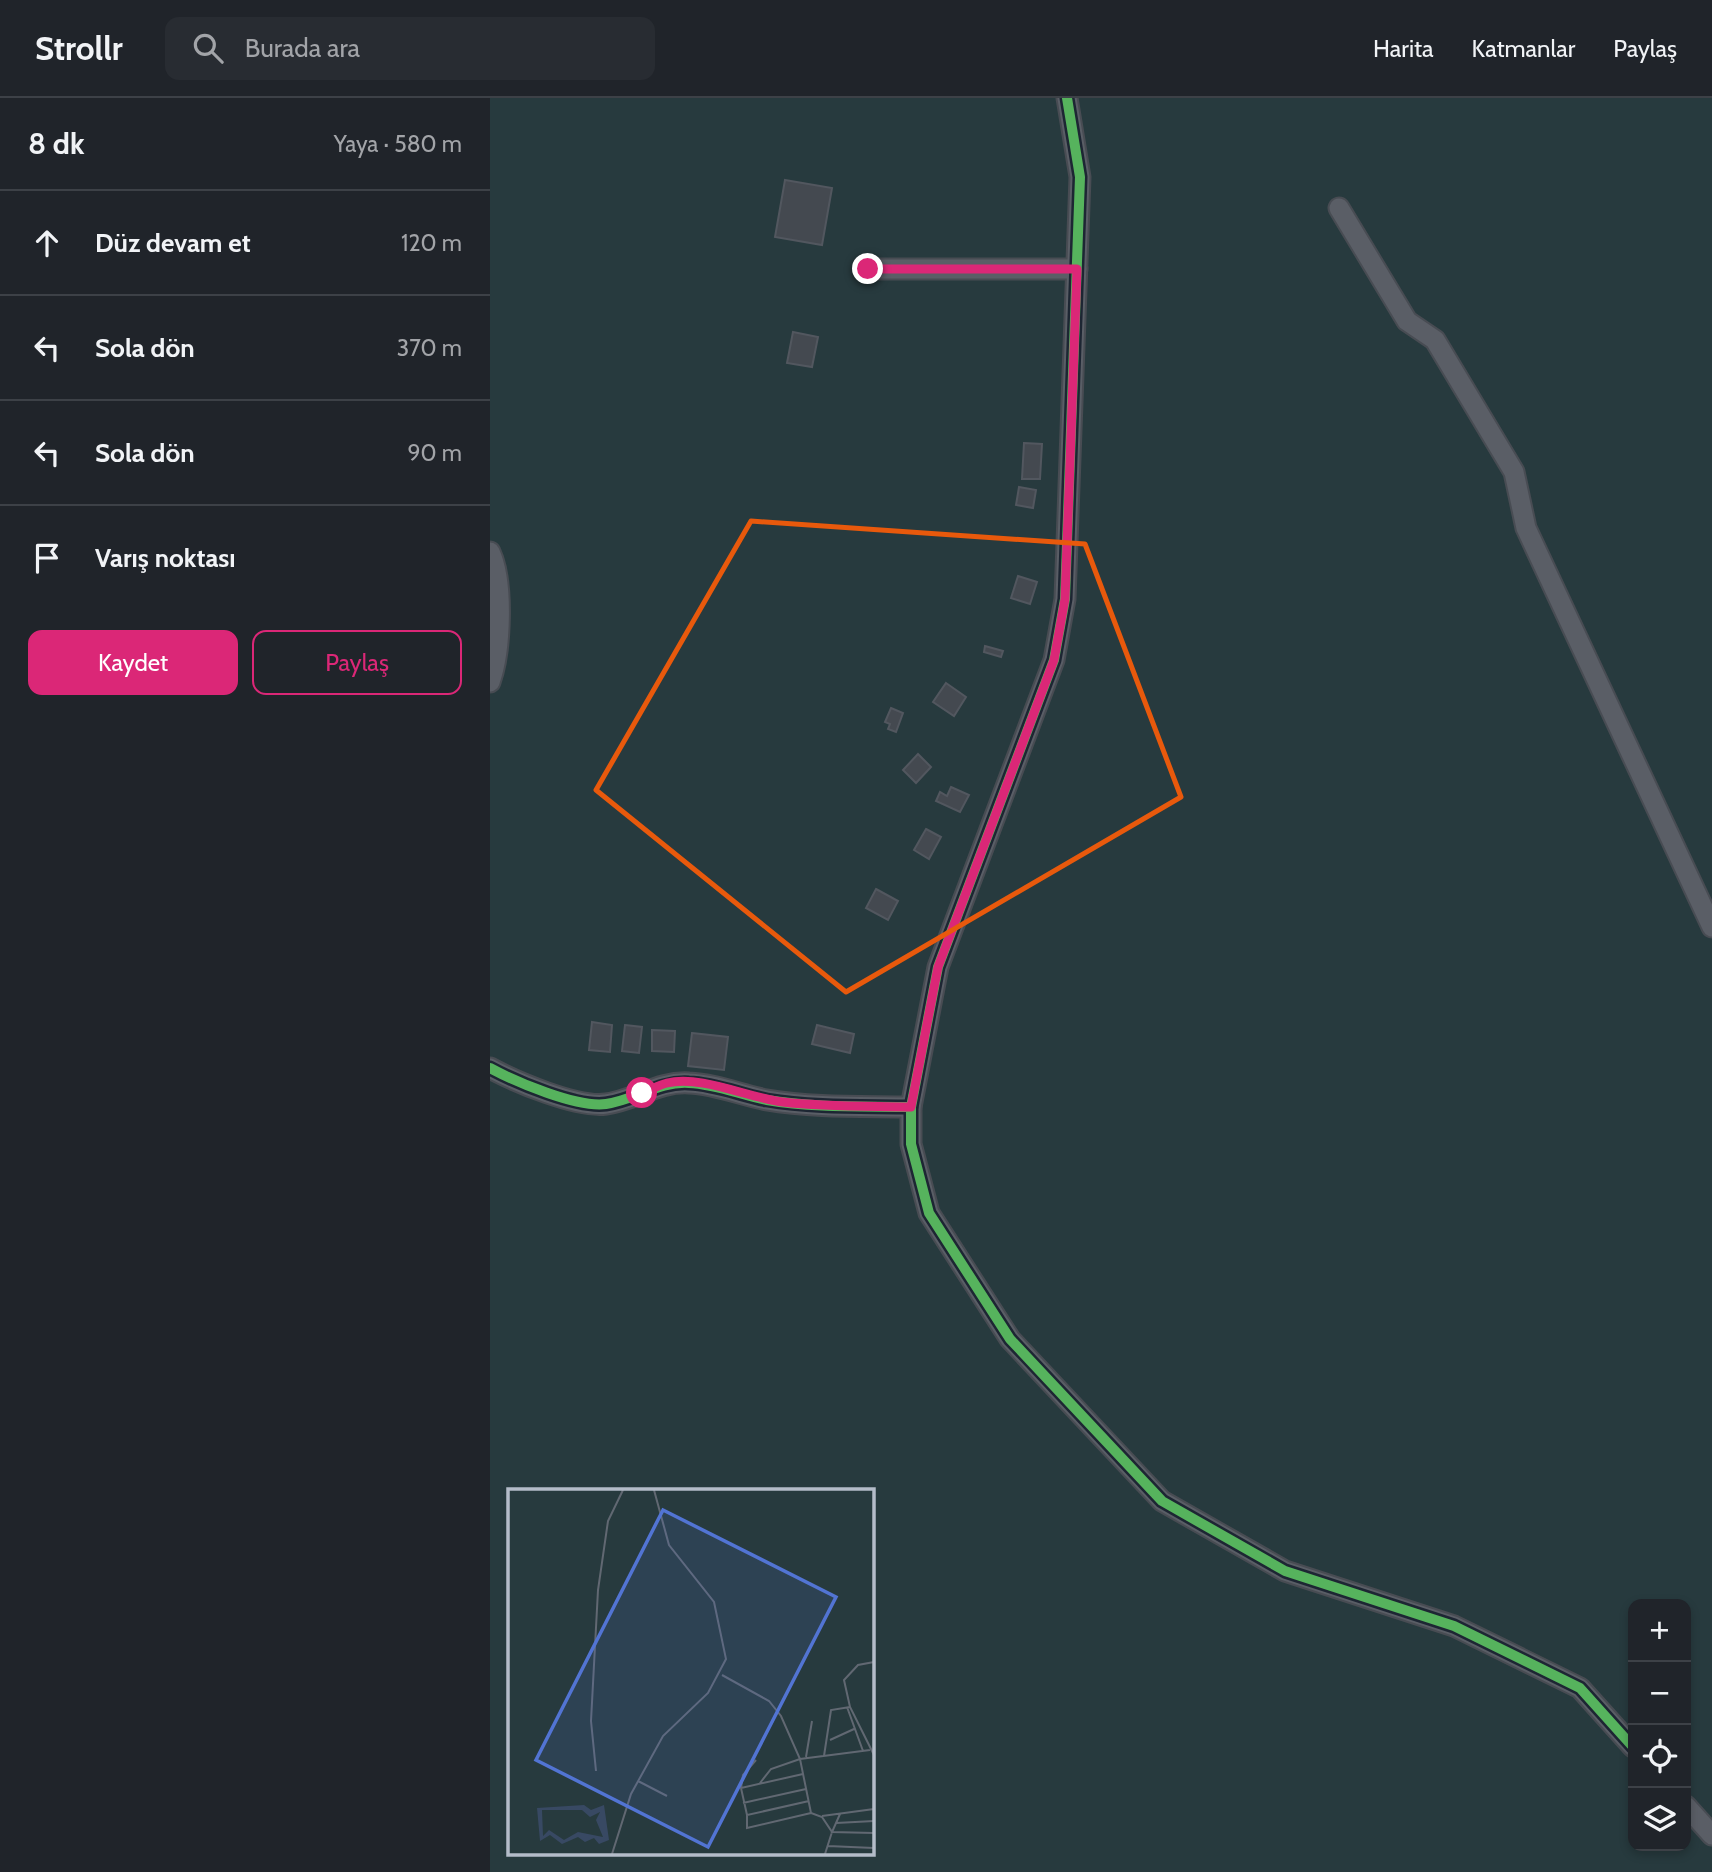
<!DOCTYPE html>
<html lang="tr">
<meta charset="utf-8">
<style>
:root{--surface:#20242a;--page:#282c32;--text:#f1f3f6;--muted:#a2a4a8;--line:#3d4147;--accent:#db2777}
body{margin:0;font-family:Cabin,sans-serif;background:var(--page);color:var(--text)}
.controls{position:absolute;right:21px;bottom:21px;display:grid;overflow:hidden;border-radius:14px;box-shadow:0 4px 10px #0003}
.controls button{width:63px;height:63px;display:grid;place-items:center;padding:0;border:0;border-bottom:2px solid var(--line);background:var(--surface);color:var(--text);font:35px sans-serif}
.stop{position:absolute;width:21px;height:21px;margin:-16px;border:5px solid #db2777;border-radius:50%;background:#fff}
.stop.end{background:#db2777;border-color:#fff;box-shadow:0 2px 7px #0008}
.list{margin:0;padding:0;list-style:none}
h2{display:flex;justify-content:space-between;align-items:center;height:91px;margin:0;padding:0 28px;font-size:30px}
h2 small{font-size:23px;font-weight:400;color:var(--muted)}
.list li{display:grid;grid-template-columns:46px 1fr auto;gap:21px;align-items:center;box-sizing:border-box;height:105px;padding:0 28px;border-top:2px solid var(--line)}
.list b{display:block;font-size:26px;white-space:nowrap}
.list em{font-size:23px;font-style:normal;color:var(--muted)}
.actions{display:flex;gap:14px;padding:21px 28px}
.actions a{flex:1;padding:16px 0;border:2px solid var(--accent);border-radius:14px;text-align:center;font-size:24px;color:var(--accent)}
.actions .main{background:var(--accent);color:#fff}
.icon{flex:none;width:38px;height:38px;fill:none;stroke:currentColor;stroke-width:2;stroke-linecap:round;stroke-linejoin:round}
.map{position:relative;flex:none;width:1222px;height:1774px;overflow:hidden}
header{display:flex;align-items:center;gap:42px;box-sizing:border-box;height:98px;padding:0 35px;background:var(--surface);border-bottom:2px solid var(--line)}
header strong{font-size:33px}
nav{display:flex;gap:38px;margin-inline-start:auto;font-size:24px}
.search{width:490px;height:63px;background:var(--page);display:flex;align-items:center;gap:18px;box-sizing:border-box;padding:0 24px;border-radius:14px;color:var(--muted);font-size:26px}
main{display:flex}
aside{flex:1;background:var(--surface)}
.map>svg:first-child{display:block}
</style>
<header>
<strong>Strollr</strong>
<div class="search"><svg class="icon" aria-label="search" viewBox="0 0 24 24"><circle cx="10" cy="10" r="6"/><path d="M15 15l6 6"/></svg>Burada ara</div>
<nav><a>Harita</a><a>Katmanlar</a><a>Paylaş</a></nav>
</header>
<main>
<aside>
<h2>8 dk<small>Yaya · 580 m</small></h2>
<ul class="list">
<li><svg class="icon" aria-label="ahead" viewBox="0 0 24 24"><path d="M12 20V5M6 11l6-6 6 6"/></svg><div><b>Düz devam et</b></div><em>120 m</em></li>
<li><svg class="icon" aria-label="left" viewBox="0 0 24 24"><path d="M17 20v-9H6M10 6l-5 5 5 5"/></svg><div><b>Sola dön</b></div><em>370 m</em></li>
<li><svg class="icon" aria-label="left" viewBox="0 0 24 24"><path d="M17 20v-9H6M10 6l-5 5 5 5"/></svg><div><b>Sola dön</b></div><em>90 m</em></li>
<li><svg class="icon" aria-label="arrive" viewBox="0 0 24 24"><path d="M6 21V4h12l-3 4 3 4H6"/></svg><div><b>Varış noktası</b></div></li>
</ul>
<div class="actions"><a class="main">Kaydet</a><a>Paylaş</a></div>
</aside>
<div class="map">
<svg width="1222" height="1774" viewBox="0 0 1222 1774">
<rect width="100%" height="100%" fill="#2a3038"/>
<path fill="#273a3e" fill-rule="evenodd" d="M 0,0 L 1222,0 L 1222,1774 L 0,1774 ZM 19,1392 L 382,1392 L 382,1755 L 19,1755 ZM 1143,1506 L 1196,1506 L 1196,1748 L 1143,1748 Z"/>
<g fill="#444950" stroke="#52575f" stroke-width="2">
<path d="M 295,82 L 342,90 L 332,147 L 285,139 Z"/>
<path d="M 303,234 L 328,239 L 322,269 L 297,265 Z"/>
<path d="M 534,345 L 552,346 L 550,381 L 532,381 Z"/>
<path d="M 529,389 L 546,392 L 543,410 L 526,407 Z"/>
<path d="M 528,478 L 547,484 L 540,506 L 521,500 Z"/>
<path d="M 495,548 L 513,553 L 511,559 L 494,554 Z"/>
<path d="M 456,585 L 476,599 L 464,618 L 443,604 Z"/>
<path d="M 401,610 L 413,615 L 406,634 L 398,631 L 400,626 L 395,624 Z"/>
<path d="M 428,656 L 441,669 L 426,685 L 413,672 Z"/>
<path d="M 461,689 L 479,697 L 470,714 L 446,703 L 450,694 L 457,698 Z"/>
<path d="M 436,731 L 451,739 L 439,761 L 424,752 Z"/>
<path d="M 386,791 L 408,803 L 398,822 L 376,810 Z"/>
<path d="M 102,924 L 122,927 L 120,954 L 99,952 Z"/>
<path d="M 135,927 L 152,929 L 149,955 L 132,953 Z"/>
<path d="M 327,927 L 364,936 L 360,955 L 322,946 Z"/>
<path d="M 162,932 L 185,933 L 184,954 L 162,953 Z"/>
<path d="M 202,935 L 238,939 L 234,972 L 198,968 Z"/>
</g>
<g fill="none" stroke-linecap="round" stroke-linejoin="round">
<defs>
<g id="minor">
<path d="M 577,0 L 590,79 L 575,501 L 564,562 L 448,869 L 421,1009 L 421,1046 L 439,1115 L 520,1241 L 672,1403 L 795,1473 L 964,1528 L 1090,1590 L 1143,1649"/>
<path d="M 849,110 L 917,223 L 945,242 L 1024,374 L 1036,430 L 1222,829"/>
<path d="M 378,171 L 587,171"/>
<path d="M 0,454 C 14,484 11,553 0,584"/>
<path d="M 0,970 C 26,984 87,1010 116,1006 C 145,1002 169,983 199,985 C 226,986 251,997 277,1002 C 324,1010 374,1008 421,1009"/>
<path d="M 1196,1708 L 1222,1737"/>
</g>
</defs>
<use href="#minor" stroke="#484c53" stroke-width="23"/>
<use href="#minor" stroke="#5a5e66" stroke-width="19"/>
<defs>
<g id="cycleway">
<path d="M 577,0 L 590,79 L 575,501 L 564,562 L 448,869 L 421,1009 L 421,1046 L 439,1115 L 520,1241 L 672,1403 L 795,1473 L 964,1528 L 1090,1590 L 1143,1649"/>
<path d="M 0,970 C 26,984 87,1010 116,1006 C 145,1002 169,983 199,985 C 226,986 251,997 277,1002 C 324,1010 374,1008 421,1009"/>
</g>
</defs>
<use href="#cycleway" stroke="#1d2633" stroke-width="15"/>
<use href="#cycleway" stroke="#56b35d" stroke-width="10"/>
</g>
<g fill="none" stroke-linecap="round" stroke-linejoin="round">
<path stroke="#db2777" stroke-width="9" d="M 152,995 C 160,992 169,987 177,985 C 212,977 258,1000 293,1004 C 335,1009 379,1008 421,1009 L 448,869 L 564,562 L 575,501 L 587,171 L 378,171"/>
</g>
<path fill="none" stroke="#e8590c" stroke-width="5" stroke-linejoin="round" d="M 261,423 L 595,446 L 691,699 L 356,894 L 106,692 Z"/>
<g transform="translate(18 1391)">
<rect width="366" height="366" fill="#2a3038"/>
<path d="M 0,1 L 366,1 L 366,365 L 0,365 Z" fill="#273a3e"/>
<path d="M 76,316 L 83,321 L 96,316 L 101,351 L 91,355 L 86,349 L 77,353 L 70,348 L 54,355 L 42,346 L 32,352 L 29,319 ZM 34,321 L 74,321 L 82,328 L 92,323 L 88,331 L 95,348 L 70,343 L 56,351 L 41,341 L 35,347 Z" fill="#384963" fill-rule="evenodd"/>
<path fill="none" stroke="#616872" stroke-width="2" d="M 366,173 L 350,176 L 336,191 L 342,218 L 366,266M 214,186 L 261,212 L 273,227 L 292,270 L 303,324 L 314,328 L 324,343 L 317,365M 339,218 L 355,262M 322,251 L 346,240M 316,267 L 323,221 L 342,218M 298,268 L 304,232M 88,282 L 83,232 L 90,101 L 100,32 L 115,1M 130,292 L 159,307M 252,294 L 263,280 L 292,270 L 362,261M 233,299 L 235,286 L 248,271M 301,312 L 239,326 L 239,339 L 303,324M 235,314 L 298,300M 332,325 L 324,343 L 366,344M 239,326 L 233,299 L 295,285M 314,327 L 366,320M 328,334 L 366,332M 320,357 L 366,359M 104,365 L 123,305 L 155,247 L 200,204 L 218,170 L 206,113 L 161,56 L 146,1"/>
<path fill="#5274d3" fill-opacity="0.15" stroke="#5274d3" stroke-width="3.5" d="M 155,21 L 328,108 L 200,358 L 28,271 Z"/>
<rect width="366" height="366" fill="none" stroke="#b4bcc9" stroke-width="3.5"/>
</g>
</svg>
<div class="controls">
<button>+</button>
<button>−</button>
<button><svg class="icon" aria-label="locate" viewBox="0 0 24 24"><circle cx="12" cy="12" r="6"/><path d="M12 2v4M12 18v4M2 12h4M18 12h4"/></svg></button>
<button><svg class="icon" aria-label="layers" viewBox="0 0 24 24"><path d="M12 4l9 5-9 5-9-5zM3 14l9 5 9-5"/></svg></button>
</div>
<div class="stop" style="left:152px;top:995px"></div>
<div class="stop end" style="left:378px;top:171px"></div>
</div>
</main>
